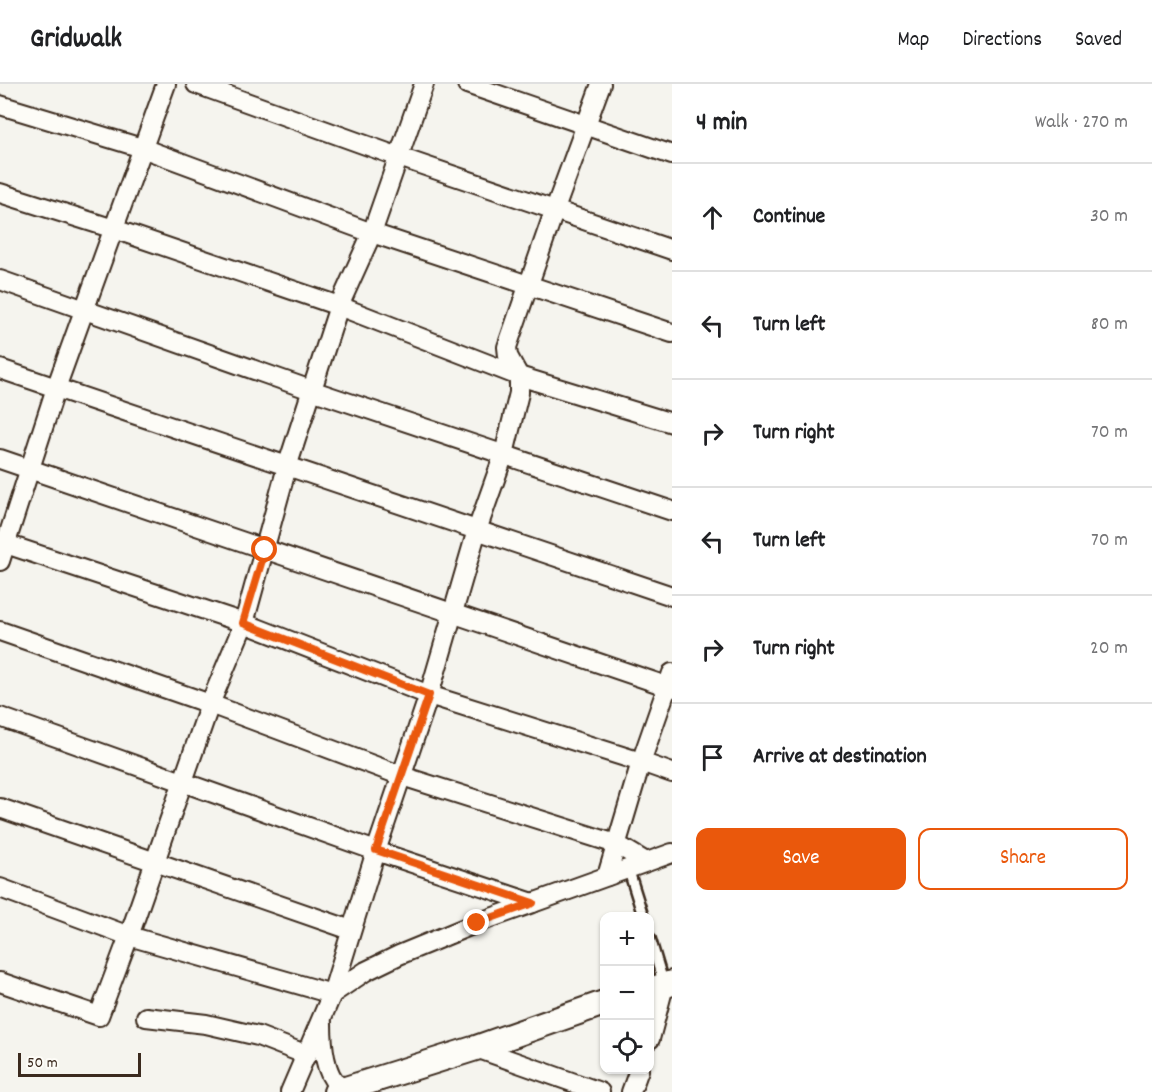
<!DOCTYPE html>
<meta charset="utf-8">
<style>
:root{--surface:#fff;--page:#f2f2f2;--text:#202124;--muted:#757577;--line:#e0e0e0;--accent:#ea580c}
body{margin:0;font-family:Dekko,sans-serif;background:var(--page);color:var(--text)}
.controls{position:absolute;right:18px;bottom:18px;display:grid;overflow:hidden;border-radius:12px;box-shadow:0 2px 4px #0004}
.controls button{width:54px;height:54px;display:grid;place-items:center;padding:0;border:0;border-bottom:2px solid var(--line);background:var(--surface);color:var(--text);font:30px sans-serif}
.scale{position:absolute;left:18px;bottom:15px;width:123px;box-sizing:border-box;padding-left:6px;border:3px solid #3b2a1e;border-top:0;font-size:16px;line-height:21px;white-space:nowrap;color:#3b2a1e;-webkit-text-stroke:4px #fdfcf7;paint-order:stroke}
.stop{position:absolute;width:18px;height:18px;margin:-14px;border:4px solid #ea580c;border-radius:50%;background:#fff}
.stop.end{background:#ea580c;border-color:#fff;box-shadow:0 2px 6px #0008}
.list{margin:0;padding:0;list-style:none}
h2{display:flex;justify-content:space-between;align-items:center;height:78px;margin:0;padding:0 24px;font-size:26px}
h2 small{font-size:20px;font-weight:400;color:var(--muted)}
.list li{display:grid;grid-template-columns:39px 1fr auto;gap:18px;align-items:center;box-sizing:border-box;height:108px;padding:0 24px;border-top:2px solid var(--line)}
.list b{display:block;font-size:22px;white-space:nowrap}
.list em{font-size:20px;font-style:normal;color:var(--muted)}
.actions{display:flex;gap:12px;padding:18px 24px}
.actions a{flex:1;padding:14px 0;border:2px solid var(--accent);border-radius:12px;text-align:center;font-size:21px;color:var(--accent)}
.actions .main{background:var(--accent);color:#fff}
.icon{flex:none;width:33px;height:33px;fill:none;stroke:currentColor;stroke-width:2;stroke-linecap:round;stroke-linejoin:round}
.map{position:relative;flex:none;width:672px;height:1008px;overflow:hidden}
header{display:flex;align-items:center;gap:36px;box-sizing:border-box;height:84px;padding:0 30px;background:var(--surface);border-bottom:2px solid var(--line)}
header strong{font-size:28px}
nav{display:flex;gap:33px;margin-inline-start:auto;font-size:21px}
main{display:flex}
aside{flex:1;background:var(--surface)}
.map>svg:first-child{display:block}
</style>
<header>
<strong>Gridwalk</strong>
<nav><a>Map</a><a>Directions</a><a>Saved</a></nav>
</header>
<main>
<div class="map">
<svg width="672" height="1008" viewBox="0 0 672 1008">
<rect width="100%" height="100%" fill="#f5f4ee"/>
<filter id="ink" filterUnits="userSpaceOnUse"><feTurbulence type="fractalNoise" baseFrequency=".0167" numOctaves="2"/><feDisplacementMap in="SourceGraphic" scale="12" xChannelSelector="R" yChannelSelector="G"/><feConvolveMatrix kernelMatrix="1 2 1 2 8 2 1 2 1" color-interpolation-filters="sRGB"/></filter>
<g filter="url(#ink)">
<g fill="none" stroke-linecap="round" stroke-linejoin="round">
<defs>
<g id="lane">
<path d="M 628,784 L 643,832"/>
<path d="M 650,854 L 664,901"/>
</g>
<g id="street">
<path d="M 196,0 L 399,73 L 672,166"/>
<path d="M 467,0 L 672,71"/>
<path d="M 0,21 L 142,64 L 372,149 L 672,249"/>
<path d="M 0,109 L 114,145 L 339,222 L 519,292 L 672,339"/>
<path d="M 0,196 L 311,306 L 672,427"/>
<path d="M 0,285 L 672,512"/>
<path d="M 0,375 L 672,604"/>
<path d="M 0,458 L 244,539 L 429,611 L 641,678 L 672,689"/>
<path d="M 0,477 L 56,304 L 166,0"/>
<path d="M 0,547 L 210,620 L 402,692 L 616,760 L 646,778"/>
<path d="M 0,633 L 376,767 L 533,819"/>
<path d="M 0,724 L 351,846"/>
<path d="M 607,792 L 641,678 L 672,589"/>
<path d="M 0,804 L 129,852 L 332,910 L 366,887 L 399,871 L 477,839 L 672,769"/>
<path d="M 0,898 L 99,932 L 129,852 L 210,620 L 244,539 L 287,383 L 339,222 L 372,149 L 424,0"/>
<path d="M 146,933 L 206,940 L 258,952 L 307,971"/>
<path d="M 322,939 C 322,957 324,993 341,1003 C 345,1005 351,1006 355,1007"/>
<path d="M 650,955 L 664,902"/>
<path d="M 476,964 L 600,1008"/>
<path d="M 290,1008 L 332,910 L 376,767 L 429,611 L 477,446 L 504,370 L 519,309 L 519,292 L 508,272 L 507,263 L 555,125 L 601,0"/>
<path d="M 631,1008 L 639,986"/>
</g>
<g id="secondary">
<path d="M 650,906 L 672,899"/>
<path d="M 336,1008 L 476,964 L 604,919"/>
</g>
</defs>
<use href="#lane" stroke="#3b2a1e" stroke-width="14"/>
<use href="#street" stroke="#3b2a1e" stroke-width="22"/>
<use href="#secondary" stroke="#3b2a1e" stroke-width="28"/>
<use href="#lane" stroke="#fdfcf7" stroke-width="9"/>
<use href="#street" stroke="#fdfcf7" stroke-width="18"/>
<use href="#secondary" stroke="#fdfcf7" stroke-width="24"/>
</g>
</g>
<g fill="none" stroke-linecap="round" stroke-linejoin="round" filter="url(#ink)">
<path stroke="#ea580c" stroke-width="8" d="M 265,466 L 243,539 L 429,611 L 376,766 L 533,819 L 477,839"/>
</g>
</svg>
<div class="controls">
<button>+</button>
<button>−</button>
<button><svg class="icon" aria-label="locate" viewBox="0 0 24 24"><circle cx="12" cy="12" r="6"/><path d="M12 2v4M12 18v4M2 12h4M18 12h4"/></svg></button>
</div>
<div class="scale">50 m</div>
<div class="stop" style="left:265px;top:466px"></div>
<div class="stop end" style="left:477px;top:839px"></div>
</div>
<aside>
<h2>4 min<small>Walk · 270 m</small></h2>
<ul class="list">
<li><svg class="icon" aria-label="ahead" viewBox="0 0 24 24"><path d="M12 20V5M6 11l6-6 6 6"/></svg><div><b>Continue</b></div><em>30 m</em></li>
<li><svg class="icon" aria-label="left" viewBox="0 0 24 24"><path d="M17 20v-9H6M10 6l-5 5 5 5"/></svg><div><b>Turn left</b></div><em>80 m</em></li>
<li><svg class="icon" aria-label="right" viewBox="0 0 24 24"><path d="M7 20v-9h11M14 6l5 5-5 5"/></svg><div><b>Turn right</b></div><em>70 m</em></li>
<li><svg class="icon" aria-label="left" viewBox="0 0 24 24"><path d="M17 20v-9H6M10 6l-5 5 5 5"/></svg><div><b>Turn left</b></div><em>70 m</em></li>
<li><svg class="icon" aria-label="right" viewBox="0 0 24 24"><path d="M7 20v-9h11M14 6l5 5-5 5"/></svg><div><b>Turn right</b></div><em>20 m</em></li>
<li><svg class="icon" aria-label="arrive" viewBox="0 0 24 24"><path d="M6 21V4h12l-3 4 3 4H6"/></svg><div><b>Arrive at destination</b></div></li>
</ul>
<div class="actions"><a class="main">Save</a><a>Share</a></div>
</aside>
</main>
